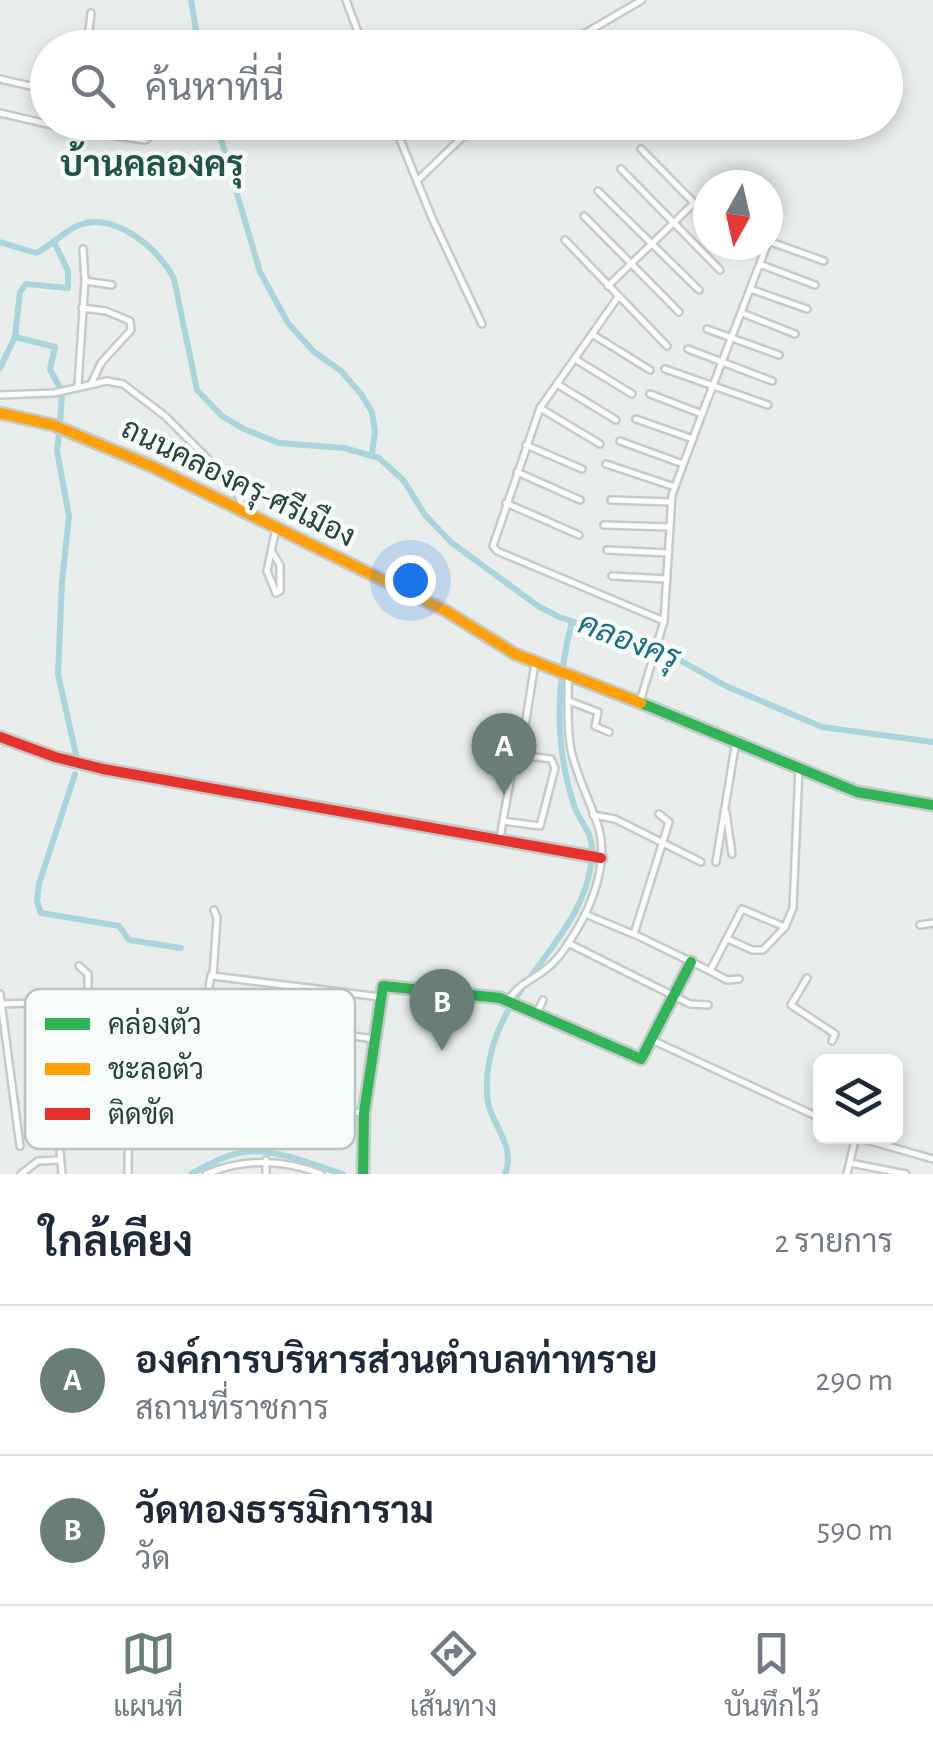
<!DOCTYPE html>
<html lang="th">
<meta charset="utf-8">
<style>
:root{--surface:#fff;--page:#f2f2f3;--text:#1f2937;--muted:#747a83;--line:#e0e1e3;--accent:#697e78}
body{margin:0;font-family:"Alegreya Sans",Sarabun,sans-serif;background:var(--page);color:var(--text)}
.controls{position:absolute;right:30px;bottom:30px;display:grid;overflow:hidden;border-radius:15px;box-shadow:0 5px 15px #0003}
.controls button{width:90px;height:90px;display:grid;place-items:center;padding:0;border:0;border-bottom:2px solid var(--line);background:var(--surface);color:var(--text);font:50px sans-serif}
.compass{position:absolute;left:693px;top:170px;width:90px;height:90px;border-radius:50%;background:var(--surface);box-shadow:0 5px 15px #0003;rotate:188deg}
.you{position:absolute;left:410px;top:580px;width:35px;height:35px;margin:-25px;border:8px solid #fff;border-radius:50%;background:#1a73e8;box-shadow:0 0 0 15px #1a73e833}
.badge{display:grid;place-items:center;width:65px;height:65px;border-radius:50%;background:var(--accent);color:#fff;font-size:32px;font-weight:700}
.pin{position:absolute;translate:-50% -82px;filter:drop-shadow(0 2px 5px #0008)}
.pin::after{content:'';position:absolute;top:52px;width:35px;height:30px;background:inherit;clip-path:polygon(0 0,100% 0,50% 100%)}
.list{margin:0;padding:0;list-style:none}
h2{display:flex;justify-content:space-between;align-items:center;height:130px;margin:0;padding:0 40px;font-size:42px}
h2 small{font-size:32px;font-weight:400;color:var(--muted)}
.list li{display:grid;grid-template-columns:65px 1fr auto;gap:30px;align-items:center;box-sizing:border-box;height:150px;padding:0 40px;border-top:2px solid var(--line)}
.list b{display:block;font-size:38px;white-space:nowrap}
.list p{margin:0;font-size:32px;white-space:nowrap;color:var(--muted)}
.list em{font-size:32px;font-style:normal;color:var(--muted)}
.icon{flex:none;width:55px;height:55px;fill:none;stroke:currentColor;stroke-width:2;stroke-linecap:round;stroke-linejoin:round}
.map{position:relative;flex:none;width:933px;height:1174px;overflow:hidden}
.search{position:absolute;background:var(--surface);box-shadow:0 5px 15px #0003;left:30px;right:30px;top:30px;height:110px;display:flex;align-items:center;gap:25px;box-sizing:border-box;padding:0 35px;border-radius:55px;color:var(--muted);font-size:38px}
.sheet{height:430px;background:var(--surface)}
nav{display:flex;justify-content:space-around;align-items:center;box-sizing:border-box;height:140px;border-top:2px solid var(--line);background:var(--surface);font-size:28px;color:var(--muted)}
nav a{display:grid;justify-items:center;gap:5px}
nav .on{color:var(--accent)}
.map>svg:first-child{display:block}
</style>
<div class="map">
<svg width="933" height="1174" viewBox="0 0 933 1174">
<rect width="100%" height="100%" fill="#e8edeb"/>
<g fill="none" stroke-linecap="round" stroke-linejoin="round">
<g stroke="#a9d4db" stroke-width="6">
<path d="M 191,0 L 199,48"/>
<path d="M 216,122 L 260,272 L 288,323 L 313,351 L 341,371 L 361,394 L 372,412 L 375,431 L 372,455"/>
<path d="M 0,242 L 36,253 C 51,246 62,233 77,226 C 113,210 159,248 174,279 L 197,390 L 222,416 L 244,429 L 279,443 L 344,448 L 379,458 L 404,481 L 425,515 L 452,543 L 538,606 L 559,617 L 667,653 L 726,686 L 822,727 L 933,742"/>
<path d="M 15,337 L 55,347 L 50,369 L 61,390"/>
<path d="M 0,368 L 15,337 L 20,292 L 26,284 L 68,288 L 68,271 L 54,242"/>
<path d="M 60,423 L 62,395"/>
<path d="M 59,433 L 57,451 L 69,516 L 62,582 L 58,674 L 76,755"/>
<path d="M 75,774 L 39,884 L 37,901 L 41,913 L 119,926 L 129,940 L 181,948"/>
<path d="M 191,1174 C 207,1165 224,1156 242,1152 C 273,1147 313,1165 343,1174"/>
<path d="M 505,1174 C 516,1147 494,1128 488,1103 C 486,1091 487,1070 490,1058 C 505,979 592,932 592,849 C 592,833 581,823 575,808 C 554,747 556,683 572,621"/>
</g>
<defs>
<g id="street">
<path d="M 346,0 L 364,48"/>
<path d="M 87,48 L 91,13"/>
<path d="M 123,48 L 124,46"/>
<path d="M 560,48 L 642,0"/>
<path d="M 0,79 L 48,90"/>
<path d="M 0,113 L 73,130 L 145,140 L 149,137 L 150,122"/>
<path d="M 393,122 L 432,218 L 482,324"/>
<path d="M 641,149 L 708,217"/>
<path d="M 621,169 L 720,270"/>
<path d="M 419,179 L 478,122"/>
<path d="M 598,191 L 699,290"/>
<path d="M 584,216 L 679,312"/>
<path d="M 565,240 L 667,346"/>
<path d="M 768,241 L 824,261"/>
<path d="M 762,265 L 815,285"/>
<path d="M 85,281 L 112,285"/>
<path d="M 608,286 L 694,203"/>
<path d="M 750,289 L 807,309"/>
<path d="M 618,297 L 540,408 L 493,546 L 497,551 L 664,621"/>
<path d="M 82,308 L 106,311 L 130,321 L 131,330 L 101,363 L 92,382"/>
<path d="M 742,313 L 795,334"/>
<path d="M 707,329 L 779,355"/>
<path d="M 592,334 L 650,370"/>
<path d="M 688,349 L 772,381"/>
<path d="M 575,359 L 632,394"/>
<path d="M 665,369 L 768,405"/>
<path d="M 557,384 L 616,420"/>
<path d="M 78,385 L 85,280 L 83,249"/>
<path d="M 0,395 L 54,393 L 107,381 L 123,384 L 165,416 L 234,485 L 245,512"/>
<path d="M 540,408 L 600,444"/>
<path d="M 702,414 L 767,245"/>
<path d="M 636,419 L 693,439"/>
<path d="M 620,441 L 683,464"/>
<path d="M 526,445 L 582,469"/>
<path d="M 606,464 L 675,487"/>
<path d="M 517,472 L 580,500"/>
<path d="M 611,500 L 671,502"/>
<path d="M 506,503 L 579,535"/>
<path d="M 604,525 L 669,527"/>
<path d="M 276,528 L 267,571 L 276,593"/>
<path d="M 607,550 L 668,553"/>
<path d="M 272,552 L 280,565 L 280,591 L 276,593"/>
<path d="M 612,576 L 667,579"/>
<path d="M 569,701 L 598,712 L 595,726 L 609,732"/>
<path d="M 640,702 L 664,621 L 672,495 L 702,414 L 650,394"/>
<path d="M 522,745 L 535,663"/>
<path d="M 726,812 L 732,854"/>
<path d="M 659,814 L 669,822 L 634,934 L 710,971 L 742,909 L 785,927"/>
<path d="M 593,815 L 615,819 L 701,862"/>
<path d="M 500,839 C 504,812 510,785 514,758 L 519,755 L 551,759 L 555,768 L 540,826 L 503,821"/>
<path d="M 716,862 L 736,741"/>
<path d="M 214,910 L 217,918 L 213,976 L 380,997"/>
<path d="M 585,914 L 633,934"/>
<path d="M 920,925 L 933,923"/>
<path d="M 728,939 L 752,950 L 763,950 L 785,927 L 793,908 L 799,767"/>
<path d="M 568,943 L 690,1004 L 708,1005"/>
<path d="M 79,966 L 88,974 L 88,999"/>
<path d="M 710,971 L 727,980 L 739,979"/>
<path d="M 807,978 L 791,1005 L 835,1034 L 832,1041"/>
<path d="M 0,994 L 20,1146"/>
<path d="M 508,1001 C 518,985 528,982 542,972 C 557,962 567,946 576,931 C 593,903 608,862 599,829 C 591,802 577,778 571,750 C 566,725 569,699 568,673"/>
<path d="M 47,1003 L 62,1174"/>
<path d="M 0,1004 L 108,1001 L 374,1039"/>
<path d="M 536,1015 L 543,1000"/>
<path d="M 292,1027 L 296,987"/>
<path d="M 310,1030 L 299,1106 L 364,1113"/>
<path d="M 652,1040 L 820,1118"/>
<path d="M 195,1073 L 201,1078 L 197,1137"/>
<path d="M 195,1076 L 211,975"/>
<path d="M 338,1086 L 340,1034"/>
<path d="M 260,1104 L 275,1025"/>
<path d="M 100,1107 L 97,1067 L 108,1001"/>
<path d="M 227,1111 C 224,1080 243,1050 239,1019"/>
<path d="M 856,1137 L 933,1159"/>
<path d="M 166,1142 L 163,1077 L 175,1010"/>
<path d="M 850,1163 L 906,1174"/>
<path d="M 21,1174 L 38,1161 L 60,1160"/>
<path d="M 128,1174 L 129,1072 L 140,1005"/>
<path d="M 206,1174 C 245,1158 283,1159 321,1174"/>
<path d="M 266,1174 L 266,1160"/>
<path d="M 847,1174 L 856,1136"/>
</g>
<g id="fast">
<path d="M 641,703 L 857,792 L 933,805"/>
<path d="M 363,1174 L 364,1113 L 383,986 L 500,998 L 641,1059 L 691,962"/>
</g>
<path id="slow" d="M 0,413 L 53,425 L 151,466 L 446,611 L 515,654 L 641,703"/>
<path id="jam" d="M 0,737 L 55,757 L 103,769 L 601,858"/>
</defs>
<use href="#street" stroke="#c5cac8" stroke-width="10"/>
<use href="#fast" stroke="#c3cbc8" stroke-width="15"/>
<use href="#slow" stroke="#c3cbc8" stroke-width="15"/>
<use href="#jam" stroke="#c3cbc8" stroke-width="15"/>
<use href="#street" stroke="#fcfcfc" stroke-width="5"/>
<use href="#fast" stroke="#30b455" stroke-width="10"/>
<use href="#slow" stroke="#ff9f0a" stroke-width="10"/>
<use href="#jam" stroke="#e5322d" stroke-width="10"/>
</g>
<g text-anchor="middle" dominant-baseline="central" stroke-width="9" stroke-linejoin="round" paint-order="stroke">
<g font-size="30" fill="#24423a" stroke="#f7fbf9">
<text transform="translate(238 483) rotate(26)">ถนนคลองครุ-ศรีเมือง</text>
</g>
<g font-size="32" font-style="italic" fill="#1c6f80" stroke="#f7fbf9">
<text transform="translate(629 641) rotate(21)">คลองครุ</text>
</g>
<g font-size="35" font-weight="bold" fill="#1f5548" stroke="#f7fbf9">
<text x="152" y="165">บ้านคลองครุ</text>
</g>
</g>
<rect x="25" y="989" width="330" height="160" rx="15" fill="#f7fbf9" stroke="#b8c4c0" stroke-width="2.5"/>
<rect x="45" y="1018" width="45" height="12" fill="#30b455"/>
<rect x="45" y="1063" width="45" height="12" fill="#ff9f0a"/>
<rect x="45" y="1108" width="45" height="12" fill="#e5322d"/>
<g font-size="28" fill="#24423a">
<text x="108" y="1034">คล่องตัว</text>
<text x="108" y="1079">ชะลอตัว</text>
<text x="108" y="1124">ติดขัด</text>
</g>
</svg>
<div class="controls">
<button><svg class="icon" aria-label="layers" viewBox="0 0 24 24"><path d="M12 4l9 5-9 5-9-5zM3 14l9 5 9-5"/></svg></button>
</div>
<svg class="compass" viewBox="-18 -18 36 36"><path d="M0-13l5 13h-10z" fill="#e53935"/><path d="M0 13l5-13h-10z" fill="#747a83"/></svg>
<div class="you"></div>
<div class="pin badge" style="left:504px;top:795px">A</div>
<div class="pin badge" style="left:442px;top:1051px">B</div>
<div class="search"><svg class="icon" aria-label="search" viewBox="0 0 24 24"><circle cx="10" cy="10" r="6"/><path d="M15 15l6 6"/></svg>ค้นหาที่นี่</div>
</div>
<section class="sheet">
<h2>ใกล้เคียง<small>2 รายการ</small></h2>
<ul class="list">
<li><span class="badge">A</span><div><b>องค์การบริหารส่วนตำบลท่าทราย</b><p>สถานที่ราชการ</p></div><em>290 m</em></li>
<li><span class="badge">B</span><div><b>วัดทองธรรมิการาม</b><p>วัด</p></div><em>590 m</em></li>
</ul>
</section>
<nav>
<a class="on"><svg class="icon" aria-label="map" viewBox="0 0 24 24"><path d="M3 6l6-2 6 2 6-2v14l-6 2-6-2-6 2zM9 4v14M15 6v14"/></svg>แผนที่</a>
<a><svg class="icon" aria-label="directions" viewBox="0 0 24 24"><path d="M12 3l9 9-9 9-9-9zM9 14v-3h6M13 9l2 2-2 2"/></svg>เส้นทาง</a>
<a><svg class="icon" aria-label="saved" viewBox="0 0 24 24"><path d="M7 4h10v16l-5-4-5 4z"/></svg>บันทึกไว้</a>
</nav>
